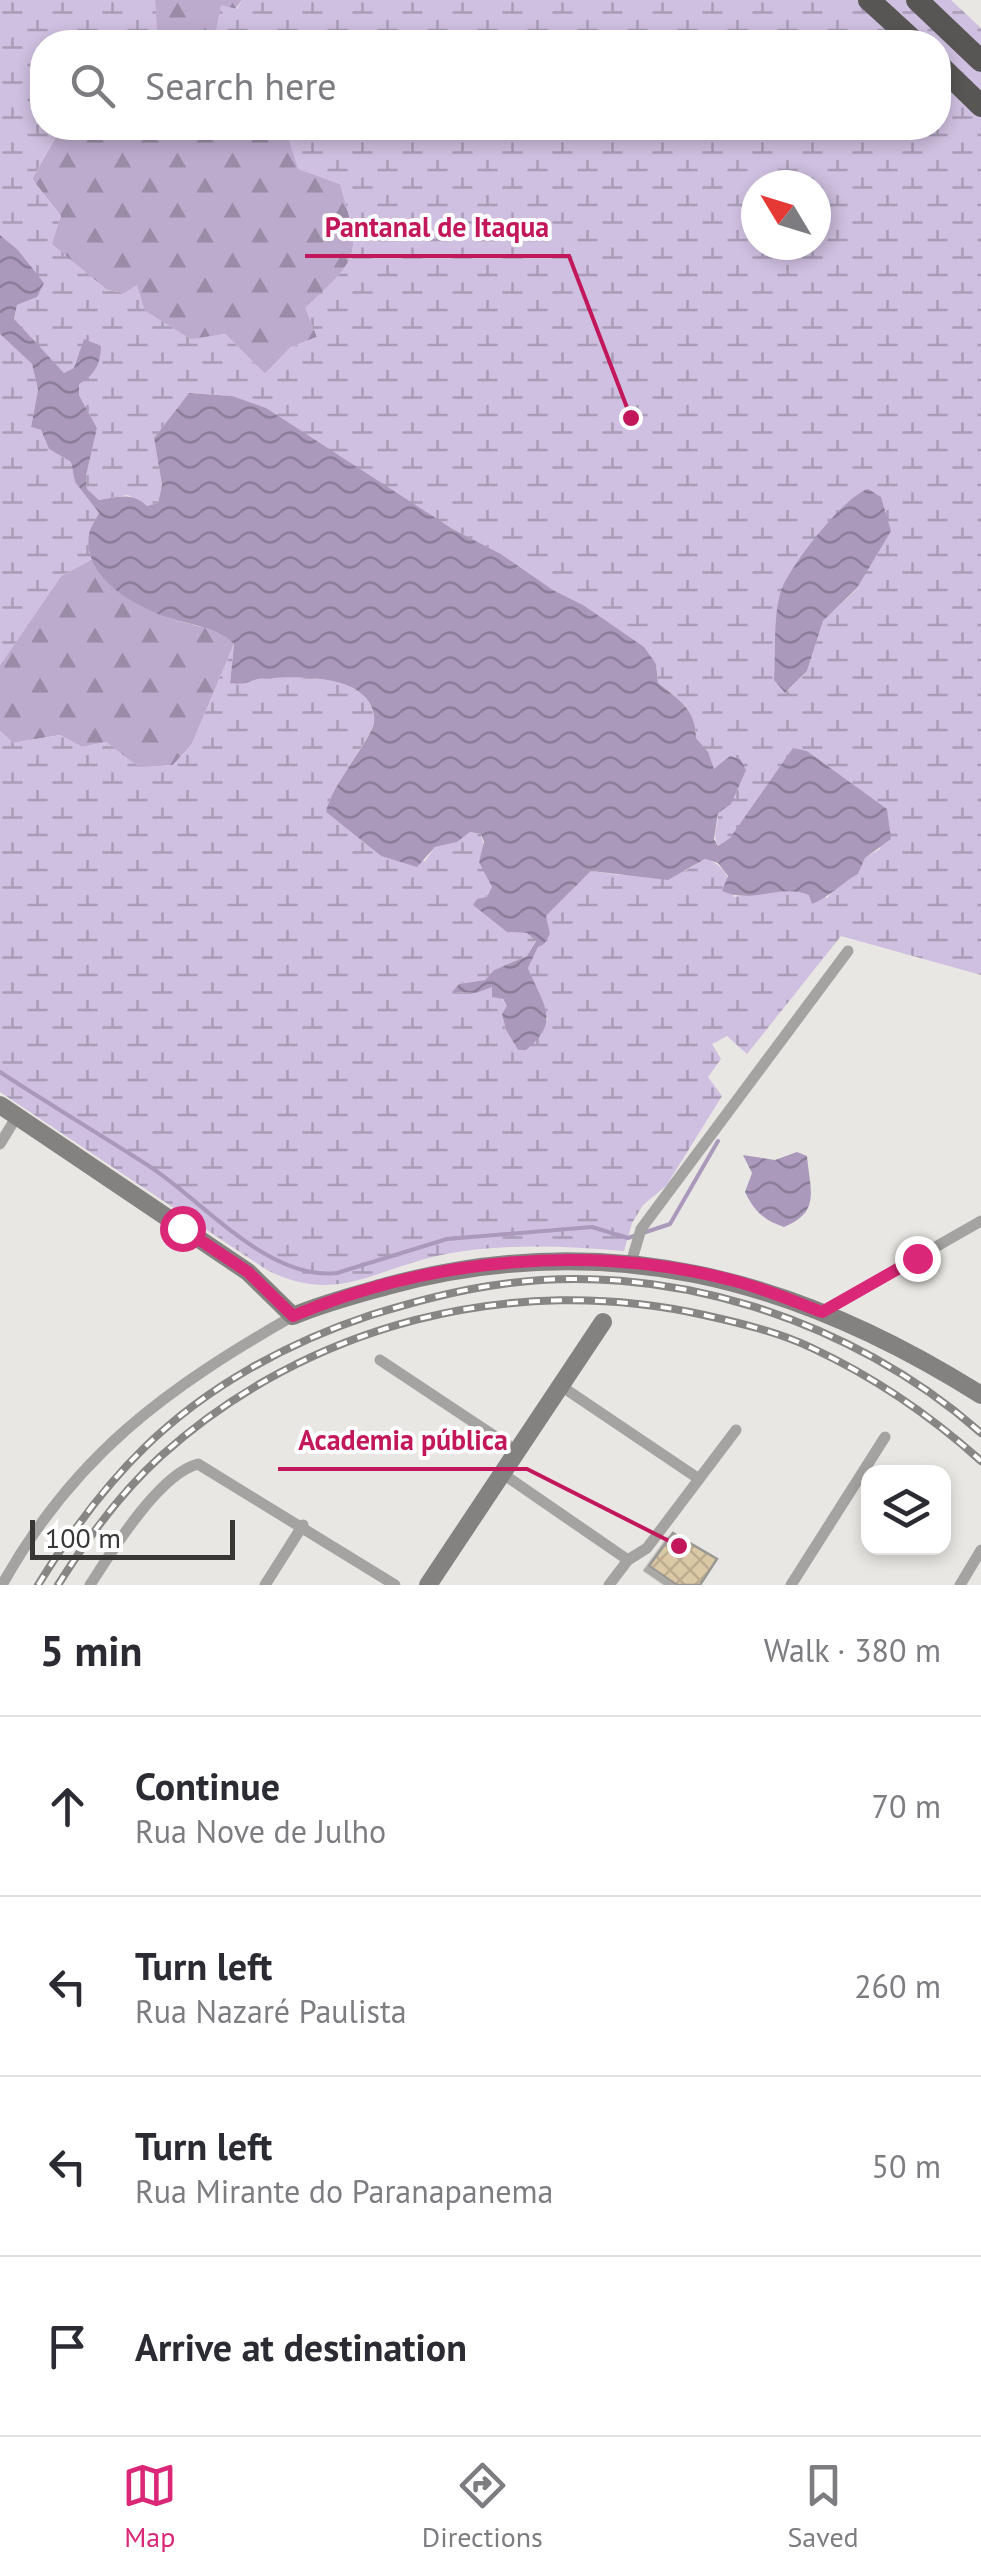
<!DOCTYPE html>
<meta charset="utf-8">
<style>
:root{--surface:#fff;--page:#f7f7f7;--text:#2b2b33;--muted:#7c7c81;--line:#e1e1e2;--accent:#db2777}
body{margin:0;font-family:"PT Sans",sans-serif;background:var(--page);color:var(--text)}
.controls{position:absolute;right:30px;bottom:30px;display:grid;overflow:hidden;border-radius:20px;box-shadow:0 5px 15px #0003}
.controls button{width:90px;height:90px;display:grid;place-items:center;padding:0;border:0;border-bottom:2px solid var(--line);background:var(--surface);color:var(--text);font:50px sans-serif}
.compass{position:absolute;left:741px;top:170px;width:90px;height:90px;border-radius:50%;background:var(--surface);box-shadow:0 5px 15px #0003;rotate:308deg}
.scale{position:absolute;left:30px;bottom:25px;width:205px;box-sizing:border-box;padding-left:10px;border:5px solid #383736;border-top:0;font-size:28px;line-height:35px;white-space:nowrap;color:#383736;-webkit-text-stroke:8px #fff;paint-order:stroke}
.stop{position:absolute;width:30px;height:30px;margin:-22px;border:8px solid #db2777;border-radius:50%;background:#fff}
.stop.end{background:#db2777;border-color:#fff;box-shadow:0 2px 10px #0008}
.list{margin:0;padding:0;list-style:none}
h2{display:flex;justify-content:space-between;align-items:center;height:130px;margin:0;padding:0 40px;font-size:42px}
h2 small{font-size:32px;font-weight:400;color:var(--muted)}
.list li{display:grid;grid-template-columns:65px 1fr auto;gap:30px;align-items:center;box-sizing:border-box;height:180px;padding:0 40px;border-top:2px solid var(--line)}
.list b{display:block;font-size:38px;white-space:nowrap}
.list p{margin:0;font-size:32px;white-space:nowrap;color:var(--muted)}
.list em{font-size:32px;font-style:normal;color:var(--muted)}
.icon{flex:none;width:55px;height:55px;fill:none;stroke:currentColor;stroke-width:2;stroke-linecap:round;stroke-linejoin:round}
.map{position:relative;flex:none;width:981px;height:1585px;overflow:hidden}
.search{position:absolute;background:var(--surface);box-shadow:0 5px 15px #0003;left:30px;right:30px;top:30px;height:110px;display:flex;align-items:center;gap:25px;box-sizing:border-box;padding:0 35px;border-radius:40px;color:var(--muted);font-size:38px}
.sheet{height:850px;background:var(--surface)}
nav{display:flex;justify-content:space-around;align-items:center;box-sizing:border-box;height:140px;border-top:2px solid var(--line);background:var(--surface);font-size:28px;color:var(--muted)}
nav a{display:grid;justify-items:center;gap:5px}
nav .on{color:var(--accent)}
.map>svg:first-child{display:block}
</style>
<div class="map">
<svg width="981" height="1585" viewBox="0 0 981 1585">
<defs>
<pattern id="forest-firs" width="22" height="20" patternUnits="userSpaceOnUse" patternTransform="scale(2.5)"><rect width="22" height="20" fill="#bcabcd"/><path d="M5 1l3.5 6h-7zM16 11l3.5 6h-7z" fill="#9a8ca7"/></pattern>
<pattern id="wetland-marsh" width="20" height="14" patternUnits="userSpaceOnUse" patternTransform="scale(2.5)"><rect width="20" height="14" fill="#cfbfe0"/><path d="M1 5h8M5 5V1M11 12h8M15 12V8" fill="none" stroke="#a99cb6"/></pattern>
<pattern id="water-waves" width="16" height="10" patternUnits="userSpaceOnUse" patternTransform="scale(2.5)"><rect width="16" height="10" fill="#a9b"/><path d="M0 5q4-4 8 0t8 0" fill="none" stroke="#8b7e99"/></pattern>
<pattern id="building-cross-hatch" width="8" height="8" patternUnits="userSpaceOnUse" patternTransform="scale(2.5)"><rect width="8" height="8" fill="#dbc8a5"/><path d="M0 0l8 8M0 8l8-8" fill="none" stroke="#bdac8f"/></pattern>
<filter id="shadow"><feDropShadow dx="-4.5" dy="4.5" stdDeviation="0" flood-color="#0004"/></filter>
</defs>
<rect width="100%" height="100%" fill="#e9e7e3"/>
<g fill="url(#forest-firs)">
<path d="M 155,0 L 242,0 L 214,38 L 217,42 L 156,42 Z"/>
<path d="M 61,128 L 180,128 L 190,137 L 203,128 L 285,128 L 299,169 L 340,184 C 362,257 360,256 306,308 L 317,337 L 291,347 L 265,374 L 225,334 L 191,340 L 145,311 L 124,293 L 107,290 L 51,244 L 61,216 L 32,179 Z"/>
<path d="M 92,559 C 106,584 141,606 168,617 C 190,626 217,627 234,644 L 192,744 L 173,765 L 139,768 L 106,742 L 82,747 L 60,735 L 13,743 L 0,731 L 0,665 L 61,576 Z"/>
</g>
<g fill="url(#wetland-marsh)" fill-rule="evenodd">
<path d="M 0,0 L 155,0 L 158,42 L 42,42 L 42,128 L 61,128 L 32,179 L 61,216 L 52,244 L 107,290 L 124,293 L 137,285 L 145,311 L 191,339 L 225,334 L 265,374 L 291,347 L 317,337 L 305,308 C 360,256 362,258 340,184 L 298,169 L 285,128 L 938,128 L 938,42 L 217,42 L 214,39 L 221,5 L 237,9 L 242,0 L 951,0 L 981,28 L 981,975 L 841,936 L 747,1054 L 727,1036 L 712,1044 L 721,1059 L 708,1077 L 722,1096 L 666,1186 L 643,1205 L 632,1223 L 624,1251 C 564,1246 506,1243 446,1254 C 377,1267 338,1306 267,1270 L 0,1092 L 0,731 L 13,743 L 60,735 L 82,747 L 106,742 L 139,767 L 173,765 L 192,744 L 234,644 L 230,682 C 251,686 250,678 267,678 C 297,677 351,674 369,702 C 375,711 376,722 371,731 C 359,754 330,789 326,812 L 381,856 L 425,861 L 435,847 L 457,842 L 470,832 L 481,834 L 492,887 L 487,897 L 507,932 L 527,933 L 536,940 L 527,956 L 494,970 L 485,980 L 459,984 L 453,992 L 476,993 L 492,986 L 508,1007 L 502,1014 L 506,1030 L 518,1050 L 548,1019 L 528,968 L 538,947 L 546,916 L 591,871 L 619,875 L 685,871 L 705,859 C 725,865 729,878 734,897 L 794,889 L 827,898 L 838,885 L 858,874 L 865,858 L 880,849 L 887,809 L 807,751 L 730,838 L 718,846 C 712,835 718,827 718,814 C 720,786 714,758 696,738 C 696,709 679,700 658,683 L 656,664 L 583,605 L 553,590 L 501,554 L 451,528 L 232,396 L 189,393 L 154,438 L 162,485 L 158,503 L 147,506 L 128,495 L 99,500 L 87,489 L 86,476 L 97,428 L 79,395 L 74,368 L 64,373 L 14,320 L 17,305 L 37,297 L 17,249 L 0,235 ZM 756,185 L 816,185 L 816,245 L 756,245 ZM 881,497 L 858,588 L 823,621 L 807,671 L 786,693 Z"/>
<path d="M 0,334 L 32,364 L 38,390 L 31,427 L 41,430 L 49,449 L 71,462 L 75,482 L 99,513 L 89,534 L 92,559 L 61,576 L 0,665 Z"/>
</g>
<g fill="url(#water-waves)">
<path d="M 0,235 L 17,249 L 44,283 L 37,297 L 17,305 L 14,319 L 64,373 L 74,368 L 84,339 L 101,346 C 100,366 95,374 79,384 L 79,395 L 97,428 L 86,476 L 87,489 L 99,500 C 118,497 132,492 147,506 L 158,503 L 162,485 L 154,438 L 189,393 L 232,396 L 266,408 L 451,528 L 501,554 L 553,590 L 583,605 L 644,647 L 656,664 L 658,683 C 679,700 696,709 696,738 L 708,752 L 714,769 L 730,756 L 740,759 L 746,770 L 731,804 L 718,813 L 714,839 L 718,846 L 730,838 L 793,748 L 807,751 L 887,809 L 891,839 L 865,858 L 858,874 C 841,883 830,897 812,904 L 809,895 C 780,883 752,905 722,891 L 728,876 L 718,863 L 705,859 L 668,880 L 591,871 L 546,916 L 550,934 L 544,944 L 538,947 L 528,968 C 543,1006 562,1020 526,1050 L 518,1050 L 506,1030 L 502,1014 L 507,1006 L 503,999 L 492,997 L 492,987 L 476,993 L 452,992 L 459,984 L 485,980 L 494,970 L 527,956 L 536,941 L 527,933 L 507,932 L 473,905 L 477,899 L 487,897 L 492,887 L 479,862 L 484,842 L 481,834 L 470,832 L 457,842 L 435,847 L 417,867 L 381,856 L 326,812 C 330,789 359,755 371,731 C 376,722 375,711 369,702 C 351,674 297,677 267,678 C 251,678 250,686 230,683 L 234,644 C 218,628 191,625 170,618 C 136,607 82,578 89,534 C 90,528 96,519 99,513 L 75,482 L 71,462 L 49,449 L 41,430 L 31,427 L 38,390 L 32,364 L 0,334 Z"/>
<path d="M 868,489 L 881,497 L 891,531 L 857,588 L 823,621 L 807,671 L 785,693 L 774,680 C 776,653 773,620 780,594 C 786,570 844,496 868,489 Z"/>
<path d="M 797,1152 L 807,1156 C 810,1190 821,1212 784,1227 C 764,1220 754,1211 745,1192 L 752,1173 L 743,1155 L 775,1160 Z"/>
</g>
<g fill="none" stroke-linecap="round" stroke-linejoin="round">
<path stroke="#a9b" stroke-width="4" d="M 0,1072 C 49,1104 99,1134 149,1166 C 202,1200 268,1281 337,1273 L 447,1239 L 592,1227 L 628,1238 L 670,1224 L 718,1141"/>
</g>
<path fill="url(#building-cross-hatch)" stroke="#9a9895" stroke-width="2.5" filter="url(#shadow)" d="M 673,1533 L 717,1559 L 700,1585 L 677,1585 L 649,1566 Z"/>
<g fill="none" stroke-linecap="round" stroke-linejoin="round">
<g stroke="#a4a3a1" stroke-width="11">
<path d="M 0,1144 L 17,1116"/>
<path d="M 631,1263 L 641,1229 L 848,951"/>
<path d="M 822,1312 L 981,1221"/>
<path d="M 380,1360 L 517,1451"/>
<path d="M 561,1386 L 699,1479"/>
<path d="M 503,1474 L 628,1560"/>
<path d="M 2,1585 C 74,1455 167,1388 293,1316"/>
<path d="M 90,1585 C 112,1551 159,1474 198,1464 L 395,1585"/>
<path d="M 265,1585 L 303,1525"/>
<path d="M 609,1585 L 628,1560 L 647,1548 L 736,1430"/>
<path d="M 791,1585 L 885,1437"/>
<path d="M 960,1585 L 981,1550"/>
</g>
<g stroke="#838280" stroke-width="18">
<path d="M 0,1105 L 248,1272 L 293,1316 C 324,1303 355,1295 387,1286 C 605,1227 794,1277 981,1395"/>
<path d="M 428,1585 L 603,1322"/>
</g>
<g stroke="#585654" stroke-width="22">
<path d="M 869,0 L 915,42"/>
<path d="M 917,0 L 981,61"/>
<path d="M 938,64 L 981,106"/>
</g>
<defs>
<g id="rail">
<path d="M 38,1585 C 69,1535 102,1489 144,1448 C 207,1386 289,1342 371,1315 C 410,1303 449,1292 489,1286 C 661,1257 852,1319 981,1433"/>
<path d="M 58,1585 C 87,1539 120,1493 161,1456 C 307,1324 513,1272 704,1315 C 740,1323 778,1332 812,1348 C 874,1377 930,1415 981,1461"/>
</g>
</defs>
<use href="#rail" stroke="#888684" stroke-width="8"/>
<use href="#rail" stroke="#fff" stroke-width="4" stroke-dasharray="11" stroke-linecap="butt"/>
</g>
<g fill="none" stroke-linecap="round" stroke-linejoin="round">
<path stroke="#db2777" stroke-width="12" d="M 182,1228 L 248,1272 L 293,1316 C 429,1258 592,1243 735,1281 C 765,1289 793,1301 822,1312 L 917,1258"/>
</g>
<path fill="none" stroke="#c2185b" stroke-width="4" d="M631 418L569 256H305M679 1546L527 1469H278"/>
<g fill="#c2185b" stroke="#fff" stroke-width="4">
<circle cx="631" cy="418" r="10"/>
<circle cx="679" cy="1546" r="10"/>
</g>
<g font-size="28" text-anchor="middle" font-weight="bold" fill="#c2185b" stroke="#fff" stroke-width="8" stroke-linejoin="round" paint-order="stroke">
<text x="437" y="237">Pantanal de Itaqua</text>
<text x="403" y="1450">Academia pública</text>
</g>
</svg>
<div class="controls">
<button><svg class="icon" aria-label="layers" viewBox="0 0 24 24"><path d="M12 4l9 5-9 5-9-5zM3 14l9 5 9-5"/></svg></button>
</div>
<svg class="compass" viewBox="-18 -18 36 36"><path d="M0-13l5 13h-10z" fill="#e53935"/><path d="M0 13l5-13h-10z" fill="#7c7c81"/></svg>
<div class="scale">100 m</div>
<div class="stop" style="left:182px;top:1228px"></div>
<div class="stop end" style="left:917px;top:1258px"></div>
<div class="search"><svg class="icon" aria-label="search" viewBox="0 0 24 24"><circle cx="10" cy="10" r="6"/><path d="M15 15l6 6"/></svg>Search here</div>
</div>
<section class="sheet">
<h2>5 min<small>Walk · 380 m</small></h2>
<ul class="list">
<li><svg class="icon" aria-label="ahead" viewBox="0 0 24 24"><path d="M12 20V5M6 11l6-6 6 6"/></svg><div><b>Continue</b><p>Rua Nove de Julho</p></div><em>70 m</em></li>
<li><svg class="icon" aria-label="left" viewBox="0 0 24 24"><path d="M17 20v-9H6M10 6l-5 5 5 5"/></svg><div><b>Turn left</b><p>Rua Nazaré Paulista</p></div><em>260 m</em></li>
<li><svg class="icon" aria-label="left" viewBox="0 0 24 24"><path d="M17 20v-9H6M10 6l-5 5 5 5"/></svg><div><b>Turn left</b><p>Rua Mirante do Paranapanema</p></div><em>50 m</em></li>
<li><svg class="icon" aria-label="arrive" viewBox="0 0 24 24"><path d="M6 21V4h12l-3 4 3 4H6"/></svg><div><b>Arrive at destination</b></div></li>
</ul>
</section>
<nav>
<a class="on"><svg class="icon" aria-label="map" viewBox="0 0 24 24"><path d="M3 6l6-2 6 2 6-2v14l-6 2-6-2-6 2zM9 4v14M15 6v14"/></svg>Map</a>
<a><svg class="icon" aria-label="directions" viewBox="0 0 24 24"><path d="M12 3l9 9-9 9-9-9zM9 14v-3h6M13 9l2 2-2 2"/></svg>Directions</a>
<a><svg class="icon" aria-label="saved" viewBox="0 0 24 24"><path d="M7 4h10v16l-5-4-5 4z"/></svg>Saved</a>
</nav>
